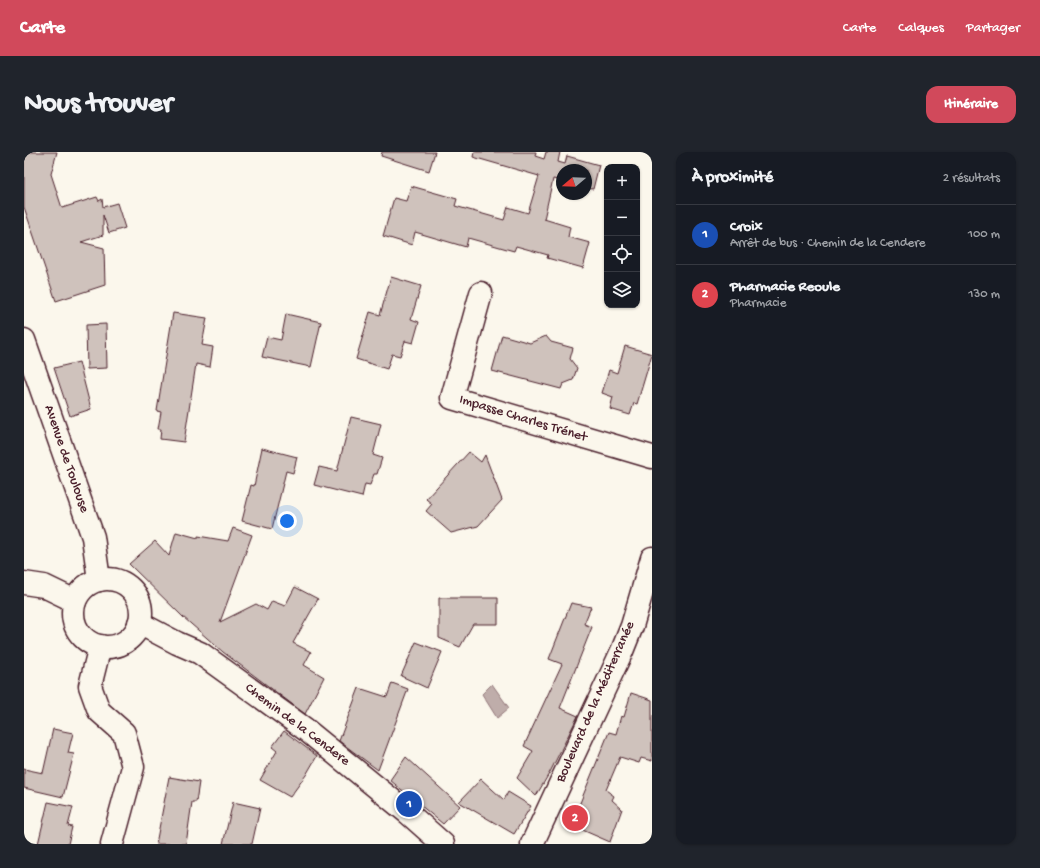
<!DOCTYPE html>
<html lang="fr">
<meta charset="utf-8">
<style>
:root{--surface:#171b24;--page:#20242c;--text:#f1f3f6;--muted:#9ea1a6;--line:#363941;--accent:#d1495b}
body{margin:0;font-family:"Gochi Hand",sans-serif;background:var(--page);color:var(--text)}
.controls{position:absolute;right:12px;top:12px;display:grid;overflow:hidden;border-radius:8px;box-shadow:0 1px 3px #0004}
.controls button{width:36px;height:36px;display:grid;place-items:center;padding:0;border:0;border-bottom:1px solid var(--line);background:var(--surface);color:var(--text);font:20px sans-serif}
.compass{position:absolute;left:532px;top:12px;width:36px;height:36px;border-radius:50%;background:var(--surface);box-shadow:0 1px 3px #0004;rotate:251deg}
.you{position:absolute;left:263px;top:369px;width:14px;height:14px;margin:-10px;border:3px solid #fff;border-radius:50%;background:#1a73e8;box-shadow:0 0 0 6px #1a73e833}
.badge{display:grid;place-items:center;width:26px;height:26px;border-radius:50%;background:var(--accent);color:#fff;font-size:13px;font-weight:700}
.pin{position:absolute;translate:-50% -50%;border:2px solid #fff;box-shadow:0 1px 4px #0006}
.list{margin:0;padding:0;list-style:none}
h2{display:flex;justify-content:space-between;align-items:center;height:52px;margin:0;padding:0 16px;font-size:17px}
h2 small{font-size:13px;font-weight:400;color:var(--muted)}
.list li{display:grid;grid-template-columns:26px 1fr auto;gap:12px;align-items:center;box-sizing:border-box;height:60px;padding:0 16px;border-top:1px solid var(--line)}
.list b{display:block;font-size:15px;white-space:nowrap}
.list p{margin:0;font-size:13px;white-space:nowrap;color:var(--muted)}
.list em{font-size:13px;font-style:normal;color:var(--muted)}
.icon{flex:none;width:22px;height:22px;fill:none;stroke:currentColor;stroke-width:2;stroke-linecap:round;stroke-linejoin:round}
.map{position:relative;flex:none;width:628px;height:692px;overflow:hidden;border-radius:12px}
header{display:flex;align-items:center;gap:24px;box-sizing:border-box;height:56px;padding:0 20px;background:var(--accent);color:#fff}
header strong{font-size:19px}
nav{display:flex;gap:22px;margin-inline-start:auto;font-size:14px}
.intro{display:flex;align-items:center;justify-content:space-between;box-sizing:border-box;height:96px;padding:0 24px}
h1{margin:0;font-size:28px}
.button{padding:10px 18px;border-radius:12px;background:var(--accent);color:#fff;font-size:14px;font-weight:700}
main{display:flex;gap:24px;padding:0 24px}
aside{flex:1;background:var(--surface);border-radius:12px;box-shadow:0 1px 3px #0004}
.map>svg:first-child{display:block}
</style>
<header>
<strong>Carte</strong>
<nav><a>Carte</a><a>Calques</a><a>Partager</a></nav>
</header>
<div class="intro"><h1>Nous trouver</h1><a class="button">Itinéraire</a></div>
<main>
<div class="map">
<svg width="628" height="692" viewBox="0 0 628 692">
<rect width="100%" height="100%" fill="#fbf7ec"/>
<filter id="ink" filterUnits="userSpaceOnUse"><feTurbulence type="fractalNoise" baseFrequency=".025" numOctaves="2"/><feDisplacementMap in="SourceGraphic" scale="8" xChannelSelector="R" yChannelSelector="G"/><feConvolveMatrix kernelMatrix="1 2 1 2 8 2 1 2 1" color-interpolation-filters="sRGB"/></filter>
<g filter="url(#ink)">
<path fill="#bfadaa" stroke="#907477" d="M 468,532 L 485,556 L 473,566 L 458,542 Z"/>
<g fill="#cfc2bc" stroke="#4a1f2b">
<path d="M 0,0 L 33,0 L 27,22 L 38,56 L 73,45 L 75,49 L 78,47 L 79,55 L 93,51 L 101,76 L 85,81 L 79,63 L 79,83 L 57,90 L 80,96 L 81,133 L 32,149 L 0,55 Z"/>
<path d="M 358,0 L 411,0 L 405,19 L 357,4 Z"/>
<path d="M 450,0 L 512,0 L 511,4 L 520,7 L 522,0 L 536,0 L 534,10 L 541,12 L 543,4 L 575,13 L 569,37 L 562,36 L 562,18 L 538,18 L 538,29 L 529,27 L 520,67 L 546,75 L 544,85 L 566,91 L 559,116 L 523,106 L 524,103 L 492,94 L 490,99 L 444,86 L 442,95 L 391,80 L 388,93 L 359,84 L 370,46 L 382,49 L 387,34 L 433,47 L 431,54 L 480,68 L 484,55 L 504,61 L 515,24 L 449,5 Z"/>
<path d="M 367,125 L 397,134 L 387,167 L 395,170 L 389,191 L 381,189 L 376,204 L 368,202 L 363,217 L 332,207 L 346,160 L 356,163 Z"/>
<path d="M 149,161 L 183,166 L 178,193 L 189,195 L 186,215 L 172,212 L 160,290 L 136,287 L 137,277 L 134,277 L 137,260 L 133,259 Z"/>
<path d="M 262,162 L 297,170 L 287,215 L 238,205 L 243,185 L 257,188 Z"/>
<path d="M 82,172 L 83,216 L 63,217 L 62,173 Z"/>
<path d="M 478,183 L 506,191 L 522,184 L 527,190 L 549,196 L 546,207 L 553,216 L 549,228 L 539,232 L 537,237 L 468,219 Z"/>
<path d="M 601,194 L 628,202 L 613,252 L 610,251 L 606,263 L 586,257 L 589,245 L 578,241 L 585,218 L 593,221 Z"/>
<path d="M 55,210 L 67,257 L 46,264 L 30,216 Z"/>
<path d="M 327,265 L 357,272 L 349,303 L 358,306 L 353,322 L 350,322 L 346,333 L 341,332 L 338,345 L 290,333 L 295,315 L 313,319 Z"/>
<path d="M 238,296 L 273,305 L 269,321 L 262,319 L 248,377 L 218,369 L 227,333 L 230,334 Z"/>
<path d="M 445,300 L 457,310 L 461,303 L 478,348 L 454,374 L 427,381 L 402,359 L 408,352 L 402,347 Z"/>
<path d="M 209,376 L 228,383 L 196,470 L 232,452 L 243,458 L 248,449 L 261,454 L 271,435 L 294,447 L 269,491 L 287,500 L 280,513 L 300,525 L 281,562 L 199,500 L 159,465 L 105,412 L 131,389 L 145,404 L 152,380 L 174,386 L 174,384 L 204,389 Z"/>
<path d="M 415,446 L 474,446 L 474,472 L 449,472 L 436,495 L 415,486 Z"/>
<path d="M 547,451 L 567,455 L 560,472 L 568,475 L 536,556 L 554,564 L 526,620 L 512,644 L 493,626 L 509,599 L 500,594 L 538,512 L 525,507 Z"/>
<path d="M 392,490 L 418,500 L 403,536 L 377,524 Z"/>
<path d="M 368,531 L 384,537 L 354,618 L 315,589 L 335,536 L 363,545 Z"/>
<path d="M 607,541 L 628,548 L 628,609 L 617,606 L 615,611 L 596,605 L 582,638 L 590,644 L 588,648 L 598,657 L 586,690 L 547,673 L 585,580 L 592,582 L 597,564 L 600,565 Z"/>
<path d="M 29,577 L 49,581 L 44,601 L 50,602 L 39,645 L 0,636 L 0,617 L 19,621 Z"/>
<path d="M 260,579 L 293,604 L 282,623 L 266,645 L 236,628 L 253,599 L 248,595 Z"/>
<path d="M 382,605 L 436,654 L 419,672 L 366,628 Z"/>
<path d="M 145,625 L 175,630 L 172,650 L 168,650 L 162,692 L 132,692 Z"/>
<path d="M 457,627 L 480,648 L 484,640 L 507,654 L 490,682 L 435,650 Z"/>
<path d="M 24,650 L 49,655 L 44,674 L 48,675 L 44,692 L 14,692 Z"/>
<path d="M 209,650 L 236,656 L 228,692 L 199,692 Z"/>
</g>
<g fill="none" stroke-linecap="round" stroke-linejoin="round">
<defs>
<g id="minor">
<path d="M 457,141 L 428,246 L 628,305"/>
<path d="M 0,188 L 69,385 L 75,428"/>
<circle cx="83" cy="461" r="34"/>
<path d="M 0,431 L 20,434 L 51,449"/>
<path d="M 115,471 L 153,491 L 176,501 L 281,577 L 384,661 L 419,692"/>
<path d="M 76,494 L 66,534 L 75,559 L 100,581 L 109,615 L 88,692"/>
</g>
<path id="major" d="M 508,692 L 598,499 L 608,474 L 628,406"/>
</defs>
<use href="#minor" stroke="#4a1f2b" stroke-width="25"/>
<use href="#major" stroke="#4a1f2b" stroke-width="25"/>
<use href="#minor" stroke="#fbf7ec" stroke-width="22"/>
<use href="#major" stroke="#fbf7ec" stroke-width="22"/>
</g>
</g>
<g text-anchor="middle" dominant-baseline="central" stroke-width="3" stroke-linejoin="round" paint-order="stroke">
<g font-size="14" fill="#4a1f2b" stroke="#fbf7ec">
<text transform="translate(499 267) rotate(17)">Impasse Charles Trénet</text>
<text transform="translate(42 307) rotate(71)">Avenue de Toulouse</text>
<text transform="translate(572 550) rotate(-66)">Boulevard de la Méditerranée</text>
<text transform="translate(273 573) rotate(37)">Chemin de la Cendere</text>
</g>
</g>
</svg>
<div class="controls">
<button>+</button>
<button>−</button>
<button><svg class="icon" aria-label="locate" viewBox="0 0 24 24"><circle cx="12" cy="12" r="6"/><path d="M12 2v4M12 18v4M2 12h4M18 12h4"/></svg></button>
<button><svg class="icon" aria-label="layers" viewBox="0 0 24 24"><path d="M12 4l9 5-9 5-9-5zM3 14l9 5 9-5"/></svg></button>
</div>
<svg class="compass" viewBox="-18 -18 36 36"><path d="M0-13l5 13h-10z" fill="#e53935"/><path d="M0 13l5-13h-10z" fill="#9ea1a6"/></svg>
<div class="you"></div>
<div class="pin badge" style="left:385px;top:652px;background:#1a4fb4">1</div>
<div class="pin badge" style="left:551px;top:666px;background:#e0444e">2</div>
</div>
<aside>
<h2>À proximité<small>2 résultats</small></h2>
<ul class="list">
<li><span class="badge" style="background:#1a4fb4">1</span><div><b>Croix</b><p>Arrêt de bus · Chemin de la Cendere</p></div><em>100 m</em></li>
<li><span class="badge" style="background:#e0444e">2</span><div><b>Pharmacie Reoule</b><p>Pharmacie</p></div><em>130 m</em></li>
</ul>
</aside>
</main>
